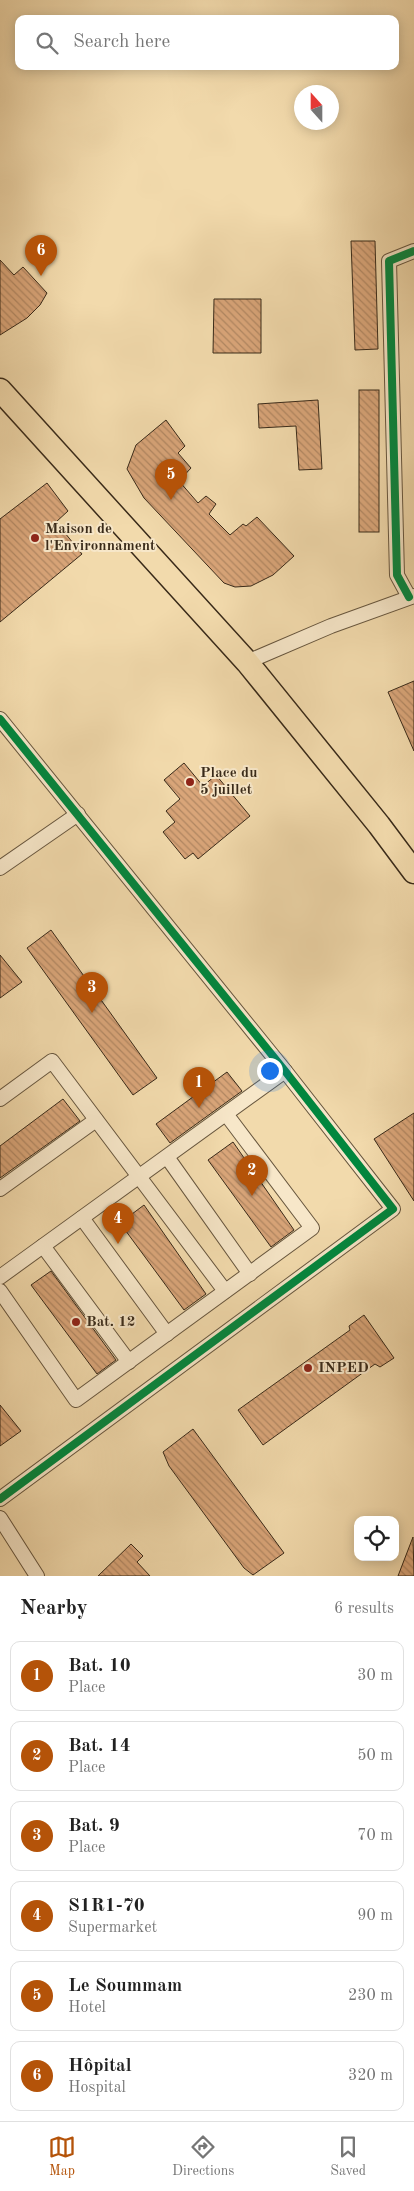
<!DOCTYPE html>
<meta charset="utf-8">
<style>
:root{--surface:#fff;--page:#f6f6f6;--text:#222;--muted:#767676;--line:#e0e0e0;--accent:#b45309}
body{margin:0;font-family:"Old Standard TT",serif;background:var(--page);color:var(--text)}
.controls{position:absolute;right:15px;bottom:15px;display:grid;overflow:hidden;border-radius:10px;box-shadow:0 2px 12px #0003}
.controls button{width:45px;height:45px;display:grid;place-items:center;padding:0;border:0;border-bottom:1px solid var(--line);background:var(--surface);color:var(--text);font:25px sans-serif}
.compass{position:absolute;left:294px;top:85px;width:45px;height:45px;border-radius:50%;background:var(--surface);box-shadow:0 2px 12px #0003;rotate:339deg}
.you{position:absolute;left:269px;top:1070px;width:18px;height:18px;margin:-12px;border:4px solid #fff;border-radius:50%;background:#1a73e8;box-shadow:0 0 0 8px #1a73e833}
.badge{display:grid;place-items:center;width:32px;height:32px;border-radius:50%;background:var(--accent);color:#fff;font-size:16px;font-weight:700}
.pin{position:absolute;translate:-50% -41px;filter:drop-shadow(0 1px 2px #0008)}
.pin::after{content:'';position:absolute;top:26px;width:18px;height:15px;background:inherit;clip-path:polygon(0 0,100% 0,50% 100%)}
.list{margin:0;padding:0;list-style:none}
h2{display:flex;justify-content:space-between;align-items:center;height:65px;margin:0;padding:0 20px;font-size:21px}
h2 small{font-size:16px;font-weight:400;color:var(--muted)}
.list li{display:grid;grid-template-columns:32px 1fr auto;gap:15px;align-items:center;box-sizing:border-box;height:70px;margin:0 10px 10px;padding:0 10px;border:1px solid var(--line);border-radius:10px}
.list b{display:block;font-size:19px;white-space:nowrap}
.list p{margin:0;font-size:16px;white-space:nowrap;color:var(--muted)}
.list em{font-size:16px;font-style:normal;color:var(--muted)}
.icon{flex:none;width:28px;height:28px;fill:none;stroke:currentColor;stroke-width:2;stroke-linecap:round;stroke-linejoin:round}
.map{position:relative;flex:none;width:414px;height:1576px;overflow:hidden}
.search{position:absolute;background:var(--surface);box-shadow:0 2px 12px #0003;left:15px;right:15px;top:15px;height:55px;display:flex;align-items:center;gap:12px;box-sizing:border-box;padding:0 18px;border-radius:10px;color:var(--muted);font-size:19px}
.sheet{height:545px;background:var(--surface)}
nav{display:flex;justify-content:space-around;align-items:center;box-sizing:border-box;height:70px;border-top:1px solid var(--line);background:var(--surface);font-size:14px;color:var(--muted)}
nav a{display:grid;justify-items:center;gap:2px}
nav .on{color:var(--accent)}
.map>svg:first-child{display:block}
</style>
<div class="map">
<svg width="414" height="1576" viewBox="0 0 414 1576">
<defs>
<pattern id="building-back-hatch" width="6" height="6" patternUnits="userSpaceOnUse" patternTransform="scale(1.25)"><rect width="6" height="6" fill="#d9a579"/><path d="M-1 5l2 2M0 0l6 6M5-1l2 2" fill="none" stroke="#b18762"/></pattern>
</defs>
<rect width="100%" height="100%" fill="#f2daac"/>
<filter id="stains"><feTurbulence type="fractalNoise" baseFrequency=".004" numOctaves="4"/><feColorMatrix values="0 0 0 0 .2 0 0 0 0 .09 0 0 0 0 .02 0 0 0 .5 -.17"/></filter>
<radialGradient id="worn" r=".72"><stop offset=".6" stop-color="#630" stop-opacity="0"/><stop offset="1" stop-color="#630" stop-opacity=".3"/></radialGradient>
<g fill="url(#building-back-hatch)" stroke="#392a19">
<path d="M 351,241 L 375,241 L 378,349 L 355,350 Z"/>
<path d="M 0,260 L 14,275 L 23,267 L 47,293 L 40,305 L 27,318 L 0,335 Z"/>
<path d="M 214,299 L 261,299 L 261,353 L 213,353 Z"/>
<rect x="359" y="390" width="20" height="142"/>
<path d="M 318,400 L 322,469 L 299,470 L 296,426 L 259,428 L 258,404 Z"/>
<path d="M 166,420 L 185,446 L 178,453 L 191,468 L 179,481 L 198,503 L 206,496 L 216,504 L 209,514 L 230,535 L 243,524 L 246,526 L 257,517 L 294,556 L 273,575 L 251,586 L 235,587 L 224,583 L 144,498 L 127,469 L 136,445 Z"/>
<path d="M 47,483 L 68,511 L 56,522 L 82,554 L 0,622 L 0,519 Z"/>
<path d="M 414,681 L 414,751 L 388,692 Z"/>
<path d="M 184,763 L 203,786 L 216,775 L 250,816 L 198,859 L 193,853 L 185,859 L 163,832 L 175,822 L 166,811 L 180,799 L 164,780 Z"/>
<path d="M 51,930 L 157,1078 L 133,1095 L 27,948 Z"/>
<path d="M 0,955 L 22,982 L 0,998 Z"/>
<path d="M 227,1072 L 242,1091 L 170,1143 L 156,1124 Z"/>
<path d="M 63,1099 L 80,1121 L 0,1178 L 0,1146 Z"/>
<path d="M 414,1113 L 414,1201 L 374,1139 Z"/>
<path d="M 233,1142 L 294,1230 L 271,1247 L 208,1160 Z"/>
<path d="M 144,1205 L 206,1294 L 184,1310 L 120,1223 Z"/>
<path d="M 51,1271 L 116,1360 L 97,1374 L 31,1285 Z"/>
<path d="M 364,1315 L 394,1358 L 380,1367 L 375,1364 L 263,1445 L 238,1410 L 350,1330 L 349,1326 Z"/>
<path d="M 0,1405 L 21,1431 L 0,1446 Z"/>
<path d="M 193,1429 L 284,1553 L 253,1575 L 244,1568 L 169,1466 L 163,1452 Z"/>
<path d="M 413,1537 L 414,1576 L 398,1576 Z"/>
<path d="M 131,1544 L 143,1556 L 137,1562 L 150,1576 L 98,1576 Z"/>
</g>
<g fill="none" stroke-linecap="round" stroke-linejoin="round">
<defs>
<g id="minor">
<path d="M 409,597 L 397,575 L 389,261 L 414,251"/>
<path d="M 247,662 L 331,626 L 414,596"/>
<path d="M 0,719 L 285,1071 L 393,1209 L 0,1499"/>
<path d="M 0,868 L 78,814"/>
<path d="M 0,1099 L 52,1061 L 225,1291"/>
<path d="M 167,1157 L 250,1274"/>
<path d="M 0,1189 L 96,1120"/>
<path d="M 82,1218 L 167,1334"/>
<path d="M 43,1246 L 129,1362"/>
<path d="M 0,1277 L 285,1071"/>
<path d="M 0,1291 L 76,1400 L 312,1228 L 226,1114"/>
<path d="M 0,1518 L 37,1576"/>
</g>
<path id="primary" d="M 0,390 L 247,662 L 379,825 L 414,872"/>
</defs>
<use href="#minor" stroke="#67563e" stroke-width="16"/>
<use href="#primary" stroke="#392a19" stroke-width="25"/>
<use href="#minor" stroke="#f7e7c9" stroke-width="14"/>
<use href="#primary" stroke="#f2daac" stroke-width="22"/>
<defs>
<g id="cycleway">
<path d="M 409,597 L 397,575 L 389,261 L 414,251"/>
<path d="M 0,719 L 285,1071 L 393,1209 L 0,1499"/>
</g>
</defs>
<use href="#cycleway" stroke="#f7e7c9" stroke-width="11"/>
<use href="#cycleway" stroke="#00873e" stroke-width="8"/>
</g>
<g fill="#8f2418" stroke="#f7e7c9" stroke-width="2">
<circle cx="35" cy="538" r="5"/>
<circle cx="190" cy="782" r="5"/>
<circle cx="76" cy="1322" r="5"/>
<circle cx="308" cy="1368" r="5"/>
</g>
<g text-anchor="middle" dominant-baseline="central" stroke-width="4" stroke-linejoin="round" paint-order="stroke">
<g font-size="15" font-weight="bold" fill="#392a19" stroke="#f7e7c9" text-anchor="start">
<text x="45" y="529">Maison de<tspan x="45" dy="17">l'Environnament</tspan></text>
<text x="200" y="773">Place du<tspan x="200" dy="17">5 juillet</tspan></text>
<text x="86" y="1322">Bat. 12</text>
<text x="318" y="1368">INPED</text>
</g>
</g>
<rect width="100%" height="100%" filter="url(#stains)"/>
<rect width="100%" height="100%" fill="url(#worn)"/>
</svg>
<div class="controls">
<button><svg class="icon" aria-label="locate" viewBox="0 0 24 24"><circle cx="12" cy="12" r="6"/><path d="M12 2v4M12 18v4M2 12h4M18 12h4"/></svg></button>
</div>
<svg class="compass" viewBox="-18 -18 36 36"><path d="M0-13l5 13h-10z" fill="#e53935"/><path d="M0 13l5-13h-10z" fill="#767676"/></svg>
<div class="you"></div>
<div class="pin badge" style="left:199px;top:1108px">1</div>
<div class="pin badge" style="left:252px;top:1196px">2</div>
<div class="pin badge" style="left:92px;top:1013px">3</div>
<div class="pin badge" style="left:118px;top:1244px">4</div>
<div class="pin badge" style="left:171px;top:500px">5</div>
<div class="pin badge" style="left:41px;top:276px">6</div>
<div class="search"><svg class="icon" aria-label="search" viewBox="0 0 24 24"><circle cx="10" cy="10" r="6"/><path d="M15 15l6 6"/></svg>Search here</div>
</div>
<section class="sheet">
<h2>Nearby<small>6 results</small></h2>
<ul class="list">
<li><span class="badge">1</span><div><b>Bat. 10</b><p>Place</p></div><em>30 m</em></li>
<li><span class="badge">2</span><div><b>Bat. 14</b><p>Place</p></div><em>50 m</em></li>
<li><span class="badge">3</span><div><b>Bat. 9</b><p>Place</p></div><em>70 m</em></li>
<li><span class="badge">4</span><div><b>S1R1-70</b><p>Supermarket</p></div><em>90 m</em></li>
<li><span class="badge">5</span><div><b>Le Soummam</b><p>Hotel</p></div><em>230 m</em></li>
<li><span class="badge">6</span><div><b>Hôpital</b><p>Hospital</p></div><em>320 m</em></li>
</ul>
</section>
<nav>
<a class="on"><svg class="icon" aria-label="map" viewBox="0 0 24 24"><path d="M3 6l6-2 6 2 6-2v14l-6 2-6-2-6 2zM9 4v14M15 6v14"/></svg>Map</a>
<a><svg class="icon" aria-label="directions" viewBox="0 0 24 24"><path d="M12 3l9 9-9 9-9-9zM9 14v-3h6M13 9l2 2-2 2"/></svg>Directions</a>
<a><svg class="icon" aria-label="saved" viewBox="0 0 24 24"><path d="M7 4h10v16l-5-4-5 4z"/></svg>Saved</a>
</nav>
